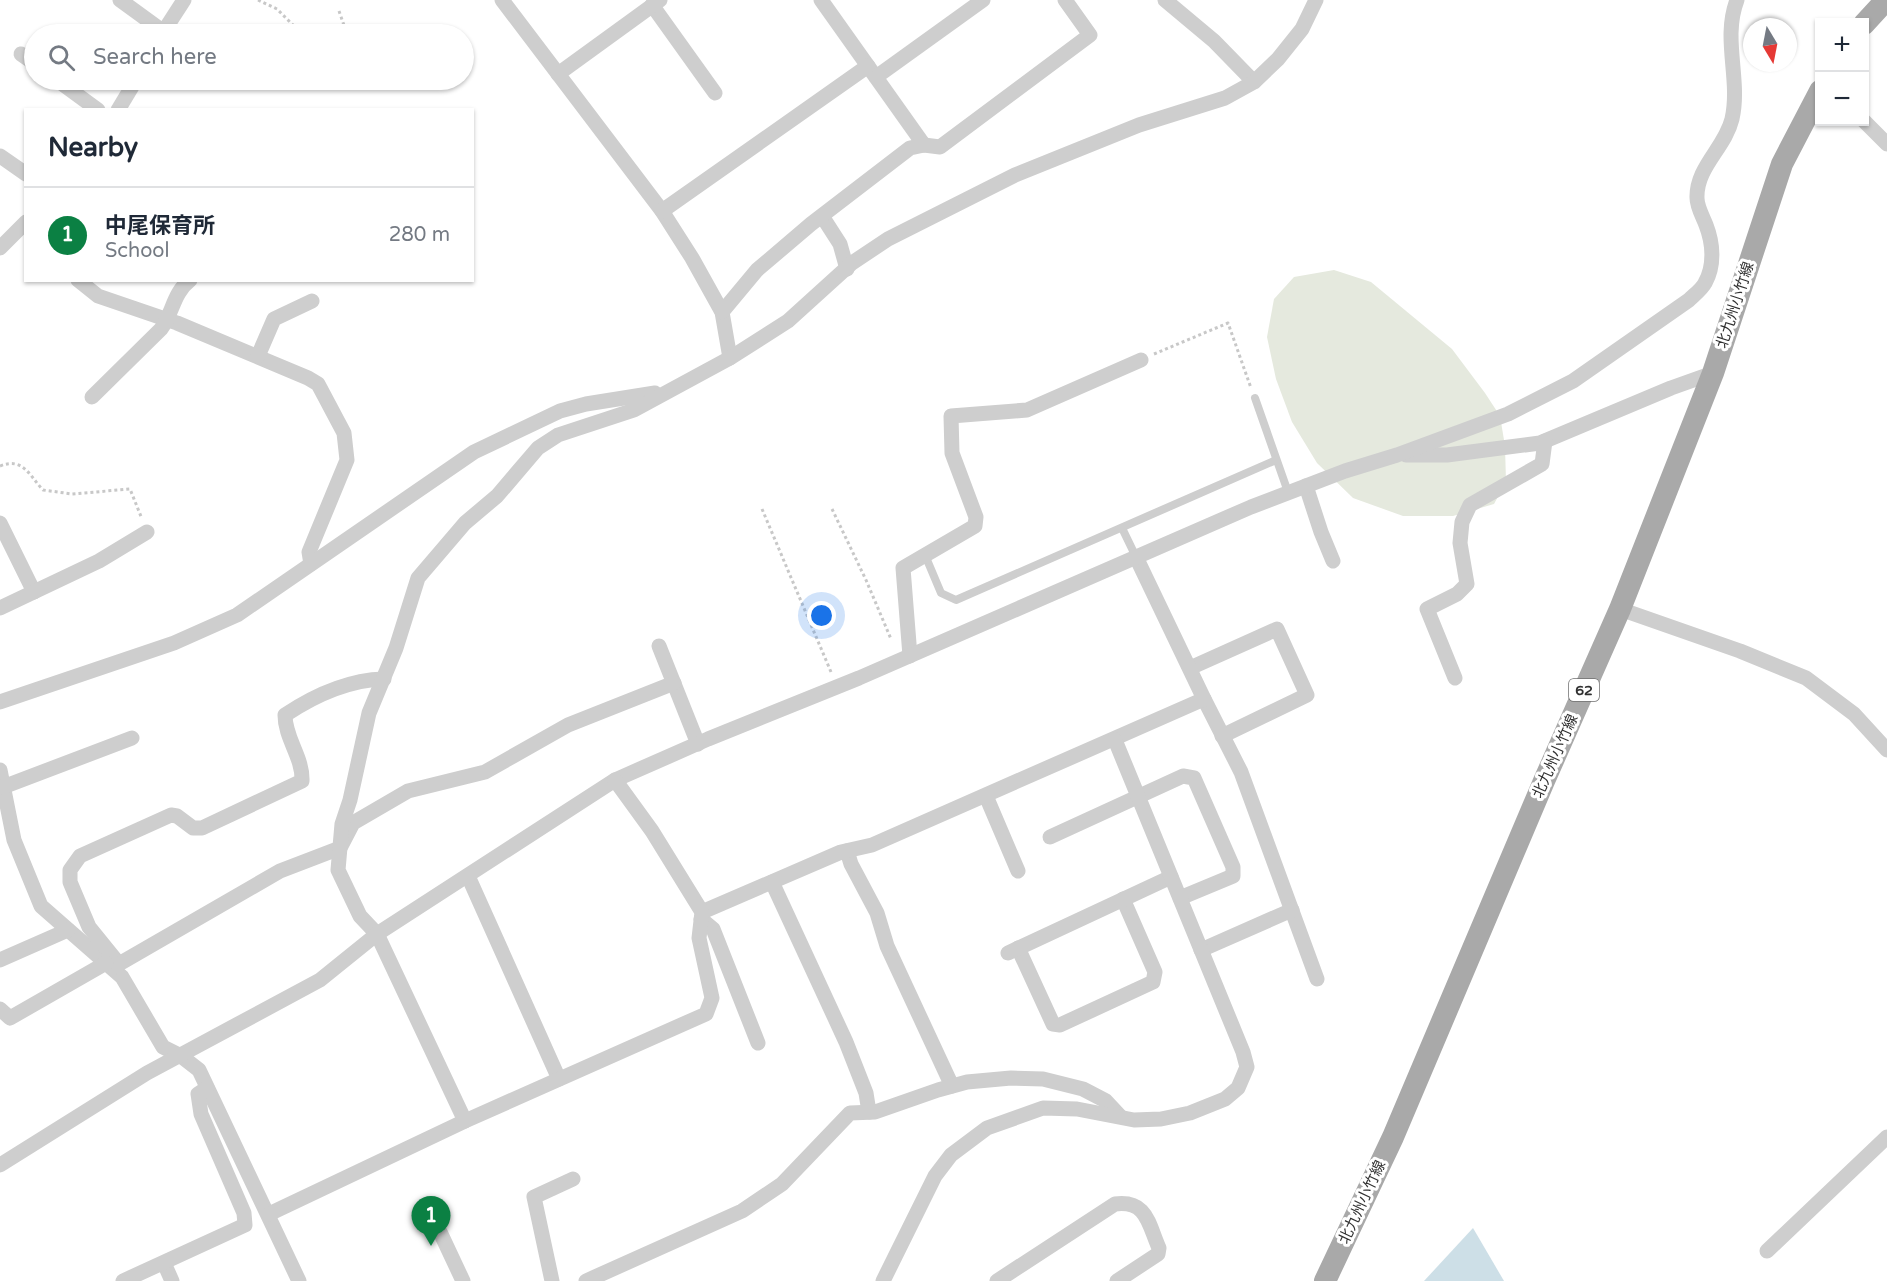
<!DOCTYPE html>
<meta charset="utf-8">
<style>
:root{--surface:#fff;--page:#f2f2f3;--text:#1f2937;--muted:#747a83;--line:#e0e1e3;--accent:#0b8043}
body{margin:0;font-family:"Varela Round","Noto Sans JP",sans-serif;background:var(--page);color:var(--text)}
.controls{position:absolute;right:18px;top:18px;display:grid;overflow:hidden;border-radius:0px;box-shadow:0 2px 4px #0004}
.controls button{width:54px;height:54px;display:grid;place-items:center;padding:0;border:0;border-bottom:2px solid var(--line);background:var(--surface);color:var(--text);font:30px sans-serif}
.compass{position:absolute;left:1743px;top:18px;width:54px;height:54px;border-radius:50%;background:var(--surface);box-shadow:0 2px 4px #0004;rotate:170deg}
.you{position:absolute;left:822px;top:616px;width:21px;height:21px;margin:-15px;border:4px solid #fff;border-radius:50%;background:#1a73e8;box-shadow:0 0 0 9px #1a73e833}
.badge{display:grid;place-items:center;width:39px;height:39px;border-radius:50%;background:var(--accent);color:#fff;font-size:20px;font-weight:700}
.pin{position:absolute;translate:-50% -50px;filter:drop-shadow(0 2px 3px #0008)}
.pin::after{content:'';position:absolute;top:32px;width:21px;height:18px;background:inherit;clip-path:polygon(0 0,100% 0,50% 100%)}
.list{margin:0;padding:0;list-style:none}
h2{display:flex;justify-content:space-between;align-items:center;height:78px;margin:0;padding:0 24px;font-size:26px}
h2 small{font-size:20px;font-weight:400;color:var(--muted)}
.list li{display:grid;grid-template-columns:39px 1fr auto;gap:18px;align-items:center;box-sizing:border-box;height:96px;padding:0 24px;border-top:2px solid var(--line)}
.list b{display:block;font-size:22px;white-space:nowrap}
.list p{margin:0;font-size:20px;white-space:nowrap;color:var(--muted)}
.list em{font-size:20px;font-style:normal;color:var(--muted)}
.icon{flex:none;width:33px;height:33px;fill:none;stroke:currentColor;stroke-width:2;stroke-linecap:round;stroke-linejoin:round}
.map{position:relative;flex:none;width:1887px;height:1281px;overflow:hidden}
.search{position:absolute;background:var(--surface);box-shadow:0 2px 4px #0004;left:24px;top:24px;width:450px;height:66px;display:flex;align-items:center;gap:15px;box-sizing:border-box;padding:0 21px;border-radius:33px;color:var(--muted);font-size:22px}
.panel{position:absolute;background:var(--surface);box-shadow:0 2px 4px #0004;left:24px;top:108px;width:450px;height:174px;border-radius:0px}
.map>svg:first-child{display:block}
</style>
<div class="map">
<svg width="1887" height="1281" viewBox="0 0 1887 1281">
<rect width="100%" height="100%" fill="#fff"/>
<path fill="#e5e9de" d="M 1334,270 L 1371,282 L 1452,349 L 1485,393 L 1500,416 L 1505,446 L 1506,482 L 1494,504 L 1453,516 L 1403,516 L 1353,498 L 1317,463 L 1292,422 L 1276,379 L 1267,337 L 1274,299 L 1294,277 Z"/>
<path fill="#cddfe7" d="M 1473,1228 L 1504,1281 L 1424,1281 Z"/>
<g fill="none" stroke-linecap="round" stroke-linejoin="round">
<g stroke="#c8c8c8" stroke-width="3" stroke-dasharray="3 3" stroke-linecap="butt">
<path d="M 258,0 L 277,9 L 302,34"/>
<path d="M 339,11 L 347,34"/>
<path d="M 1154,354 L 1228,323 L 1251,388"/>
<path d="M 0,466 C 23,457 29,475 43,490 L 72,494 L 130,489 L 142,519"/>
<path d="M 762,509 L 831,672"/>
<path d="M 832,509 L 866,580 L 891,639"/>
</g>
<g stroke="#cecece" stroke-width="8">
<path d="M 1255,398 L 1288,492"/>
<path d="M 1122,528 L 1136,557"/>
<path d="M 925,555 L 941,593 L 956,600 L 1276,460"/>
</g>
<g stroke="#cecece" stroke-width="15">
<path d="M 120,0 L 164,32"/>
<path d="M 502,0 L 662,211 L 692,258 L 722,312 L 730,358"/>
<path d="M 821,0 L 924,145"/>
<path d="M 1165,0 L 1214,41 L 1254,82"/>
<path d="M 652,5 L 715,93"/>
<path d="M 162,34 L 184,0"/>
<path d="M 21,54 L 34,63"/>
<path d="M 558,74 L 660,0"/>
<path d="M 876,77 L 983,0"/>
<path d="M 57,80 L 98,110"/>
<path d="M 118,110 L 136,80"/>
<path d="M 1864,121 L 1887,144"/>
<path d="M 0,156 L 26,174"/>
<path d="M 662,211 L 868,66"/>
<path d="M 822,216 L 840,244 L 847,269"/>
<path d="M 0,248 L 26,222"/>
<path d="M 78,280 L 98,296 L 177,323 L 308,378 L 318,384 L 344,433 L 347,460 L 309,552 L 311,564"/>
<path d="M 722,312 L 757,270 L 811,224 L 910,148 L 924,145 L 940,147 L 1090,35 L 1065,0"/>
<path d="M 258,356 L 274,319 L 312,301"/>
<path d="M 92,397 L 161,329 C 173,313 173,293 190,280"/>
<path d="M 1406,455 L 1447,455 L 1540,443 L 1671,388 L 1713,373"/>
<path d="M 1306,486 L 1321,532 L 1333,561"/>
<path d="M 0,523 L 34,592"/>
<path d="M 0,608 L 99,561 L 147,532"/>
<path d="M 1620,609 L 1740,651 L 1806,678 L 1854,714 L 1887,750"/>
<path d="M 659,646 L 698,744"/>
<path d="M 910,656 L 903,568 L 975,526 L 976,517 L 952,453 L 951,416 L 1027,410 L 1141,360"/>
<path d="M 1190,668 L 1277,629 L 1307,695 L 1222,736"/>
<path d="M 1455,678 L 1427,609 L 1457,594 L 1467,584 L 1460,543 L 1462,522 L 1470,505 L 1542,464 L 1545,441"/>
<path d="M 1204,699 L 1241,772 L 1317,979"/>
<path d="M 0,702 L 174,643 L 237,615 L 474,452 L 560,411 L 586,404 L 655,393"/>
<path d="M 0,770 L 14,840 L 41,906 L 122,977 L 163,1047 L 181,1056 L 199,1070 L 299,1281"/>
<path d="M 3,787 L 132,738"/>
<path d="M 986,796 L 1018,871"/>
<path d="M 1050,837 L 1183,776 L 1194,778 L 1233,867 L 1233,876 L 1180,898"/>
<path d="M 847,851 L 851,864 L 877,913 L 887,946 L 952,1086"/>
<path d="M 468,876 L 559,1079"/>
<path d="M 772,882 L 846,1042 L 866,1093 L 869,1112"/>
<path d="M 702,912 L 841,852 L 872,845 L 1204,699 L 1136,557"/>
<path d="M 701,919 L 713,929 L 758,1043"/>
<path d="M 1018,948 L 1053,1024 L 1060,1025 L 1153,982 L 1155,972 L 1123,899"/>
<path d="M 1201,950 L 1292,910"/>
<path d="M 1008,953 L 1171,877"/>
<path d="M 0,960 L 68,930"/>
<path d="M 119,964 L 89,927 L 70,882 L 70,870 L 80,856 L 171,815 L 177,816 L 193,828 L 202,828 L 302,781 C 303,757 285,739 285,715 C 315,695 347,680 384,679"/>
<path d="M 112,968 L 280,871 L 340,848 L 353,823 L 408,791 L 485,772 L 568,725 L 674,683"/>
<path d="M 0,1009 L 10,1018 L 106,963"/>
<path d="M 465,1121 L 377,934 L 360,916 L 338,870 L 342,824 L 350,800 L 369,713 L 396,648 L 418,578 L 465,523 L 497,496 L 538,448 L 558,435 L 634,410 L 730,358 L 788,321 L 852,263 L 888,239 L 1015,175 L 1139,125 L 1225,98 L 1254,82 L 1278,59 L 1302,29 L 1316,0"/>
<path d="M 0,1165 L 147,1073 L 320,980 L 377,934 L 615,780 L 708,739 L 859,678 L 1251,507 L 1345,471 L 1397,455 L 1508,414 L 1573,381 L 1689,300 C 1694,295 1702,289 1705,283 C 1715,265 1713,243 1706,225 C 1703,217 1697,207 1697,198 C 1696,167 1725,148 1732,119 C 1741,79 1722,39 1737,0"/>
<path d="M 269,1214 L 465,1121 L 706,1014 L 712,998 L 699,938 L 702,912 L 652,831 L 615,780"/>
<path d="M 440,1232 L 463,1281"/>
<path d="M 1767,1251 L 1887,1137"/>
<path d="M 164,1263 L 172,1281"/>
<path d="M 123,1281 L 245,1225 L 244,1213 L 201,1114 L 198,1094 L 207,1088"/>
<path d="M 552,1281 L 534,1197 L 573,1179"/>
<path d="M 586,1281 L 742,1211 L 782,1184 L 850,1113 L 875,1112 L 938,1090 L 967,1082 L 1011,1078 L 1043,1079 L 1083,1089 L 1106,1101 L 1120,1116"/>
<path d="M 883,1281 L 935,1176 L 951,1155 L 987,1128 L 1043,1108 L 1077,1109 L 1134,1120 L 1161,1119 L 1190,1113 L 1225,1099 L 1238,1088 L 1247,1067 L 1243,1052 L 1115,740"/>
<path d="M 997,1281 L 1115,1204 C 1147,1200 1148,1223 1159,1248 L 1158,1254 L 1117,1281"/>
</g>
<g stroke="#a9a9a9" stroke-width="22">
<path d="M 1864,24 L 1886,0"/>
<path d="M 1325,1281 L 1393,1137 L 1544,781 L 1620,609 L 1713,373 L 1782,164 L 1820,91"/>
</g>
</g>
<g text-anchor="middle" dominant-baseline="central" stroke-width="6" stroke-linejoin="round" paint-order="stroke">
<rect fill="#fff" stroke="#6f6f6f" stroke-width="1.5" x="1569" y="679" width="30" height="22" rx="4.5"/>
<g font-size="14" font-weight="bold" fill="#313131">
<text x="1584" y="690">62</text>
</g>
<g font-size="15" fill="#313131" stroke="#fff">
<text transform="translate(1735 305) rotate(-72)">北九州小竹線</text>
<text transform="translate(1555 756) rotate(-66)">北九州小竹線</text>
<text transform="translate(1362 1202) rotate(-65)">北九州小竹線</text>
</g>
</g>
</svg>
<div class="controls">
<button>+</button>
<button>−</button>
</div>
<svg class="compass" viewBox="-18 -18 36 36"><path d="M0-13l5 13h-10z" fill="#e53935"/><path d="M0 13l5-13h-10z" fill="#747a83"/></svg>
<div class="you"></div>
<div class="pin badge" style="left:431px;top:1246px">1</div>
<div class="search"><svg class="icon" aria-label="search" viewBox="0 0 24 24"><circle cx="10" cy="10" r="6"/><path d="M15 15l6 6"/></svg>Search here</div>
<section class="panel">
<h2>Nearby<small></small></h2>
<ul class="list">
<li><span class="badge">1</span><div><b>中尾保育所</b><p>School</p></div><em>280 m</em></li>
</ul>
</section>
</div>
